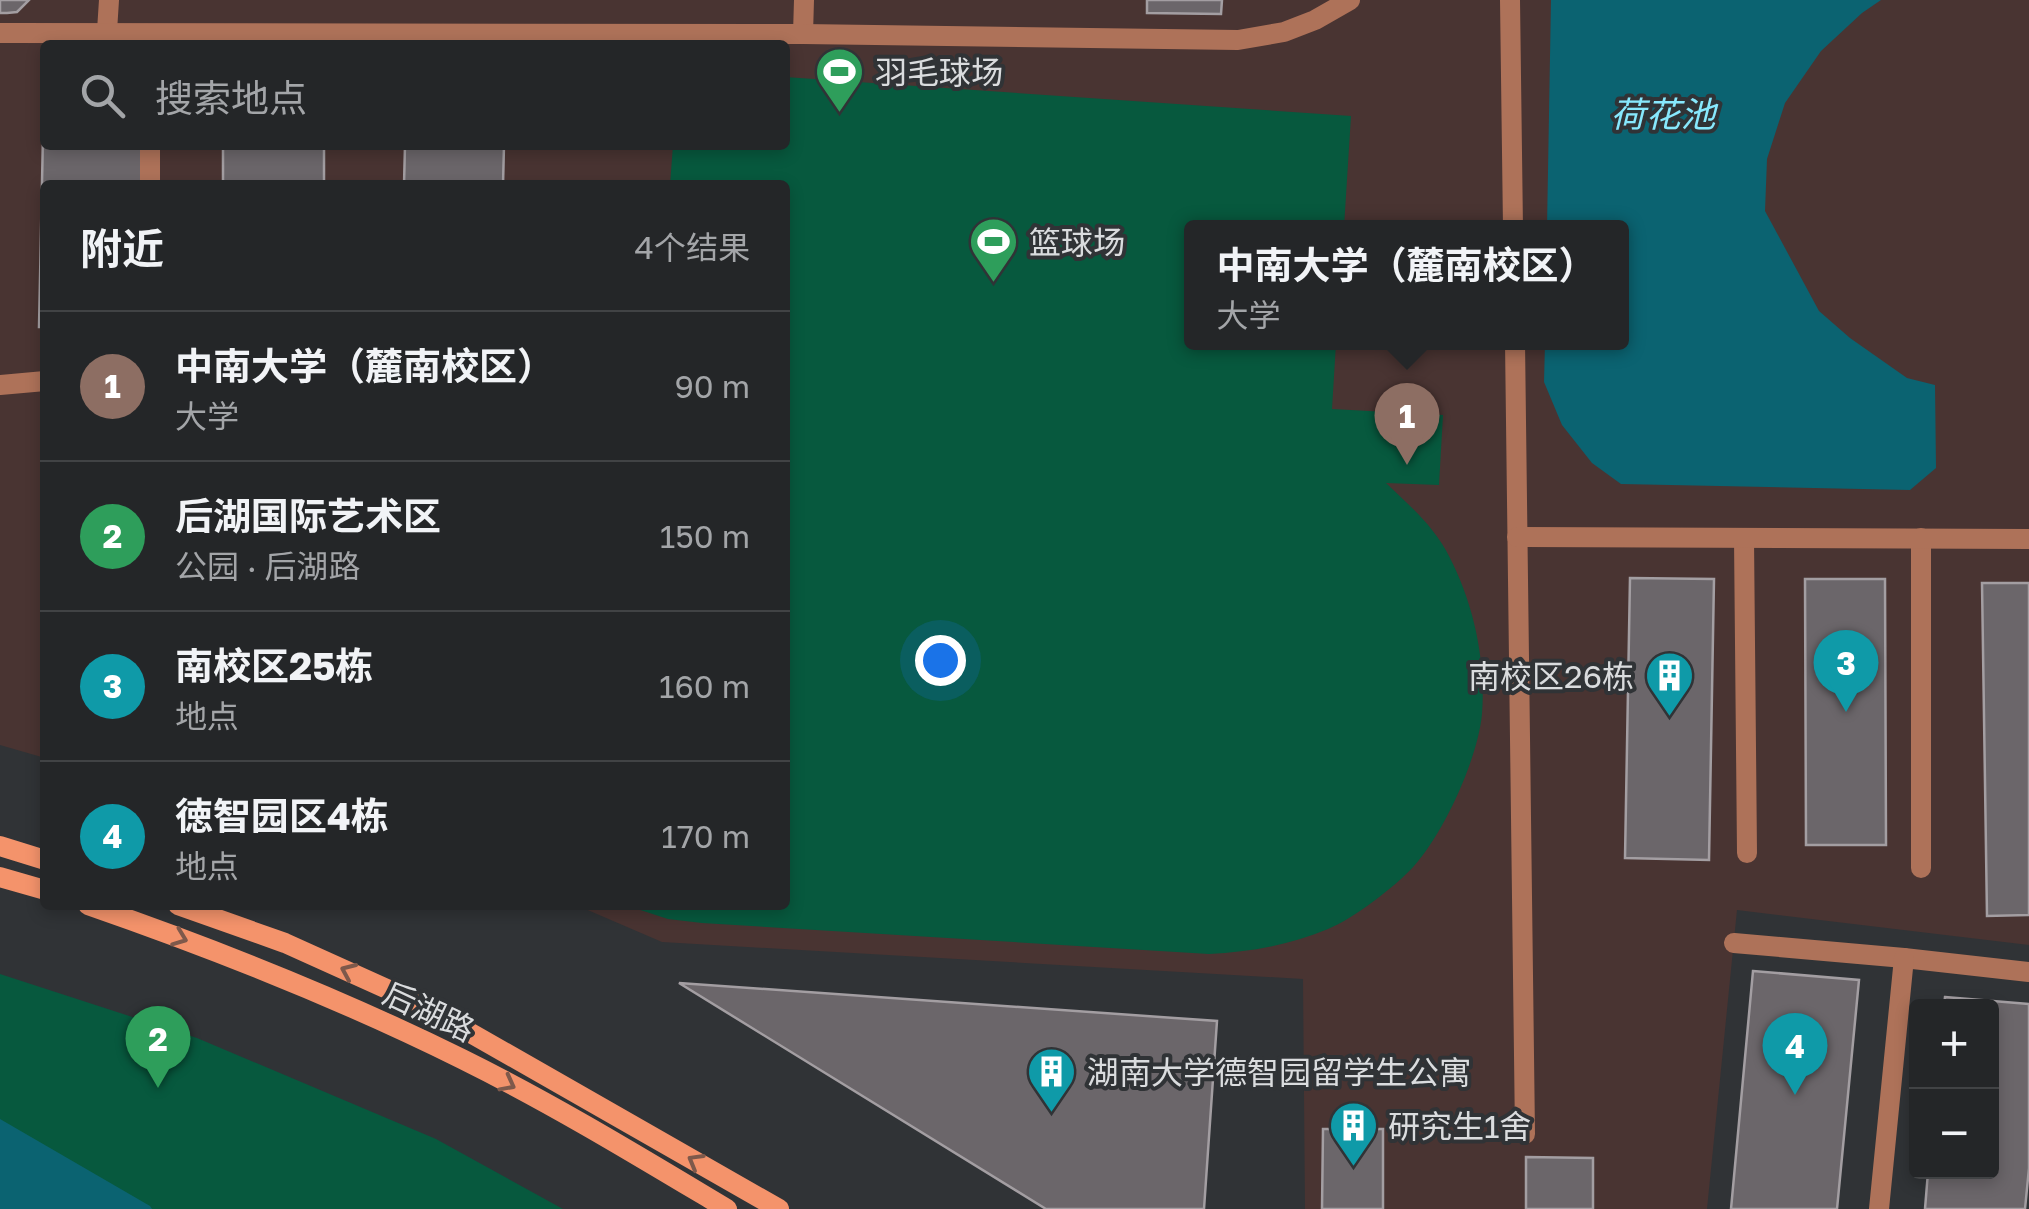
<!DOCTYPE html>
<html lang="zh">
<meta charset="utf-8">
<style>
:root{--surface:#242628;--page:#2c2e30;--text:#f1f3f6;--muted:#a3a5a8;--line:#414345;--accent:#f29aae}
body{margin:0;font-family:"Golos Text","Noto Sans SC",sans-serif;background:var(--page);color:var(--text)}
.controls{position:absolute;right:30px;bottom:30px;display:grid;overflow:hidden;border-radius:10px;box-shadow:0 5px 15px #0003}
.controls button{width:90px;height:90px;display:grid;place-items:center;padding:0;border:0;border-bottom:2px solid var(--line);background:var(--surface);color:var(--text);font:50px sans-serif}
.you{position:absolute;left:940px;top:660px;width:35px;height:35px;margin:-25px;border:8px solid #fff;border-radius:50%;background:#1a73e8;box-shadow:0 0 0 15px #1a73e833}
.badge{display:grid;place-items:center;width:65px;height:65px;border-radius:50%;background:var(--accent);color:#fff;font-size:32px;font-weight:700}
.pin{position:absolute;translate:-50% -82px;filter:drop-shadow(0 2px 5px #0008)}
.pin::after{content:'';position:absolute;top:52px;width:35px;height:30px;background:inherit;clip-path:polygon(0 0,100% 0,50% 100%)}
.popup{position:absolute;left:1184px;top:220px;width:445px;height:130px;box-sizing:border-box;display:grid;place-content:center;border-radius:10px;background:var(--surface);filter:drop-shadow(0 2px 8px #0005);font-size:32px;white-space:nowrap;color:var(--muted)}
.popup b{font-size:38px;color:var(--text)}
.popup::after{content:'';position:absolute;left:50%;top:100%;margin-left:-20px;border:20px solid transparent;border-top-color:var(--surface)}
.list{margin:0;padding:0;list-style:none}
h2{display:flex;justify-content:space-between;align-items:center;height:130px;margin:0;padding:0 40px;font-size:42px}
h2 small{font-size:32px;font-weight:400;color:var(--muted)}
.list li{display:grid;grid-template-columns:65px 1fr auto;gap:30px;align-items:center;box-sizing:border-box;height:150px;padding:0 40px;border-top:2px solid var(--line)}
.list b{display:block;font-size:38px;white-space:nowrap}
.list p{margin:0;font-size:32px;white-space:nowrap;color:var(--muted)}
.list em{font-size:32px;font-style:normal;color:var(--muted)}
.icon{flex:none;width:55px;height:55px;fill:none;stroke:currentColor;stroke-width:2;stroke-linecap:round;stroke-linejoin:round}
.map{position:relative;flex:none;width:2029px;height:1209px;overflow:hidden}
.search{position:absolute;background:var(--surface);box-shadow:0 5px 15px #0003;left:40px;top:40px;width:750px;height:110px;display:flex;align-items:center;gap:25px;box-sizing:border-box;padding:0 35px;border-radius:10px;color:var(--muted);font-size:38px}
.panel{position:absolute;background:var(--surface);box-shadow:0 5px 15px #0003;left:40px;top:180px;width:750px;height:730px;border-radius:10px}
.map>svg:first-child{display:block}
</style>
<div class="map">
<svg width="2029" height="1209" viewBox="0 0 2029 1209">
<rect width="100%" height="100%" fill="#303336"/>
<path fill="#493432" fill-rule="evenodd" d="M 0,0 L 2029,0 L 2029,945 L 1737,910 L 1707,1209 L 1305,1209 L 1303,979 L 662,942 L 576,905 L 785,905 L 785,185 L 45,185 L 45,758 L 0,745 ZM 45,45 L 785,45 L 785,145 L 45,145 ZM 1192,228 L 1622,228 L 1622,342 L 1192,342 Z"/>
<g fill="#07593e">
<path d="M 785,77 L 1351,116 L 1344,227 L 1192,228 L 1192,342 L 1336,343 L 1332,409 L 1443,415 L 1439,485 L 1386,483 C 1410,506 1435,527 1450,558 C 1474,605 1486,661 1482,714 C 1478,758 1444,833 1414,866 C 1396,886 1353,919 1328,929 C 1290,945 1250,952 1209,954 L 702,923 L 668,919 L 625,905 L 785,905 L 785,185 L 670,185 L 673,145 L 785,145 Z"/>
<path d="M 0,974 L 197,1038 L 436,1139 L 563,1209 L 0,1209 Z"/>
</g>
<g fill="#0b6371">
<path d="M 1551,0 L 1881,0 L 1862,13 L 1821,51 L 1785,103 L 1767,159 L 1765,211 L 1819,311 L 1850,338 L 1907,378 L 1935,385 L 1936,468 L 1910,490 L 1621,484 L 1592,463 L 1562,425 L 1544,382 L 1545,343 L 1622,342 L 1622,228 L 1547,227 Z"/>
<path d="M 0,1119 L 150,1206 L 152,1209 L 0,1209 Z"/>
</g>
<g fill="#6b666a" stroke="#a39ea2" stroke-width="2.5">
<path d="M 0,0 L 29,0 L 17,12 L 7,13 L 0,13 Z"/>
<path d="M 1147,0 L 1222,0 L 1221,14 L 1147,13 Z"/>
<path d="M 44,87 L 45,145 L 147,145 L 146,185 L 45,185 L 45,327 L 39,327 Z"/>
<rect x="223" y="145" width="101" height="40"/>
<path d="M 405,145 L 504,145 L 503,185 L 404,185 Z"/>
<path d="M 1630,578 L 1714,579 L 1709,860 L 1625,858 Z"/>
<path d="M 1805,579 L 1885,579 L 1886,845 L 1806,845 Z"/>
<path d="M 1982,583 L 2029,583 L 2029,915 L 1987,916 Z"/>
<path d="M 1753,971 L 1859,980 L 1837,1209 L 1731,1209 Z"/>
<path d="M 679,983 L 1217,1021 L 1204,1209 L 1046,1209 Z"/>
<path d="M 1945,997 L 2029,1004 L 2029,1168 L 2025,1209 L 1925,1209 L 1928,1172 L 1992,1172 L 1992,1006 L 1944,1006 Z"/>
<path d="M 1323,1129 L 1383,1129 L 1383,1209 L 1322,1209 Z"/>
<path d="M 1526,1157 L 1593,1158 L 1593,1209 L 1526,1209 Z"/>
</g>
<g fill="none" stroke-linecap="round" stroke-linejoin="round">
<g stroke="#ae7259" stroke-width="20">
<path d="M 107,31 L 109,0"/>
<path d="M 803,34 L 804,0"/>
<path d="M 150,185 L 150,145"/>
<path d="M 0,385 L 45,381"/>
<path d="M 1744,538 L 1747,853"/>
<path d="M 1921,538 L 1921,868"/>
</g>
<g stroke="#ae7259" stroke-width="20">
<path d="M 1510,0 L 1513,228"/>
<path d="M 0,33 L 803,34 L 1238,40 L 1284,32 L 1315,20 L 1350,0"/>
<path d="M 1515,342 L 1525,1134"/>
<path d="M 1517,537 L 2029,539"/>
<path d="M 1734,943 L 1904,958 L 2029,972"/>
<path d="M 1879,1209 L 1904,958"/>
</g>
<g stroke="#f4936b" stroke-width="20">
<path d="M 0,846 L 45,860"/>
<path d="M 0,877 L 45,890"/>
<path d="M 88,905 C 215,949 341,999 462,1059 C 553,1104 640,1157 727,1209"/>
<path d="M 178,905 L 285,943 L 418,1003 L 779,1209"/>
</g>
</g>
<defs><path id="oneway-chevron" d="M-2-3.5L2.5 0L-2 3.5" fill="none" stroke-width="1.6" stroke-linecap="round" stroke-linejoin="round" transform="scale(2.5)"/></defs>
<g stroke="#7e594b">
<use href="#oneway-chevron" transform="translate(180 938) rotate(21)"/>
<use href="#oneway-chevron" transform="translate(348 971) rotate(-156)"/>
<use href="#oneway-chevron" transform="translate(508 1084) rotate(28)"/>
<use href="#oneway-chevron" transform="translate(695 1161) rotate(-150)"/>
</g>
<defs>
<symbol id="stadium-pin" viewBox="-11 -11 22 30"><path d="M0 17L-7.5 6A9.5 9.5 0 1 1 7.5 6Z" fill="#2e9e5b" stroke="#303336"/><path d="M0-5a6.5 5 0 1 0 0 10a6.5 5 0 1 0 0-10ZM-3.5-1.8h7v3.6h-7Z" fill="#fff"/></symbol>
<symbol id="building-pin" viewBox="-11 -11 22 30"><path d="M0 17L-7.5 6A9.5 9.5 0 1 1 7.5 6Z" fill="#0f9aa8" stroke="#303336"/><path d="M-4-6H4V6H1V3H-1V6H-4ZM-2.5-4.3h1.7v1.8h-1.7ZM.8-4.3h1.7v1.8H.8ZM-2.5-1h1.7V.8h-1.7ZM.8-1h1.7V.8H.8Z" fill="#fff"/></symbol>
</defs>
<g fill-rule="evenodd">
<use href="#stadium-pin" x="812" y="44" width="55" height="75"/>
<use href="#stadium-pin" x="966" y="214" width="55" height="75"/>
<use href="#building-pin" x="1642" y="648" width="55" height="75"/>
<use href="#building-pin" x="1024" y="1044" width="55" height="75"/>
<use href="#building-pin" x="1326" y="1098" width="55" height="75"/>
</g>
<g text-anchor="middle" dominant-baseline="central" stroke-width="8" stroke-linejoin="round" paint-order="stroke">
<g font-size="32" fill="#dadcde" stroke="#303336" text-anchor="start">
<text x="875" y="72">羽毛球场</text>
<text x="1029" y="242">篮球场</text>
<text x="1634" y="676" text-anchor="end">南校区26栋</text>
<text x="1087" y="1072">湖南大学德智园留学生公寓</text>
<text x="1388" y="1126">研究生1舍</text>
</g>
<g font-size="32" fill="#dadcde" stroke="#303336">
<text transform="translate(429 1011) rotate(25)">后湖路</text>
</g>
<g font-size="35" font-style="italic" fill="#87e8fd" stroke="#303336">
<text x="1663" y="114">荷花池</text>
</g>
</g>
</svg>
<div class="controls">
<button>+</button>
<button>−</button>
</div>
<div class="you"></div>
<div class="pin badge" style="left:1407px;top:465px;background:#8d6e63">1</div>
<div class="popup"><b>中南大学（麓南校区）</b>大学</div>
<div class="pin badge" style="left:158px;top:1088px;background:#2e9e5b">2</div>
<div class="pin badge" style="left:1846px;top:712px;background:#0f9aa8">3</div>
<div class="pin badge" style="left:1795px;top:1095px;background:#0f9aa8">4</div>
<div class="search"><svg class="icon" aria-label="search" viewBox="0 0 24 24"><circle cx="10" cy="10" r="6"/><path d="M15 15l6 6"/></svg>搜索地点</div>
<section class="panel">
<h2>附近<small>4个结果</small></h2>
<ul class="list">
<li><span class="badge" style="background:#8d6e63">1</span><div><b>中南大学（麓南校区）</b><p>大学</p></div><em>90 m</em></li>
<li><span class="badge" style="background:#2e9e5b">2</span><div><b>后湖国际艺术区</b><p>公园 · 后湖路</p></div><em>150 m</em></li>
<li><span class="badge" style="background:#0f9aa8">3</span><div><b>南校区25栋</b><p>地点</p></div><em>160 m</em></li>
<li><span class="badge" style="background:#0f9aa8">4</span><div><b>徳智园区4栋</b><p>地点</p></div><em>170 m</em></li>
</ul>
</section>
</div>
